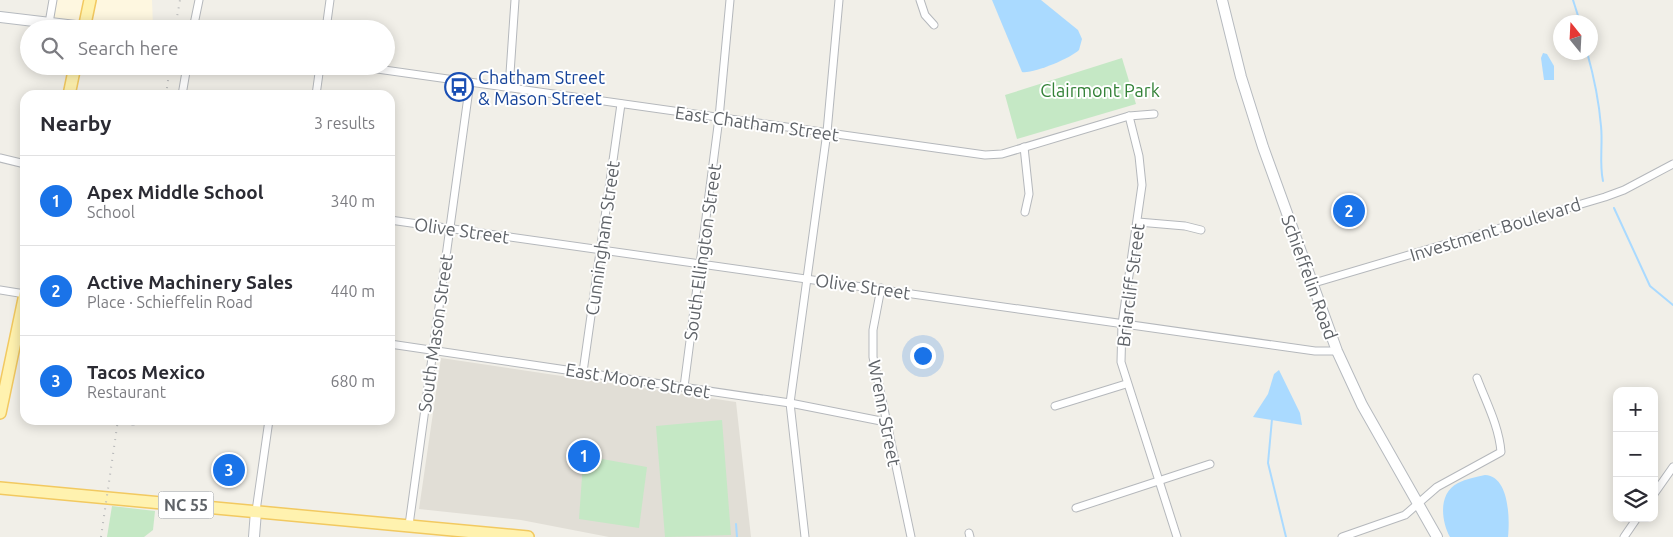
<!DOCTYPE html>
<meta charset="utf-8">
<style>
:root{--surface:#fff;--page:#f7f7f7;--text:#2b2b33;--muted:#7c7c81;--line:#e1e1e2;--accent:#1a73e8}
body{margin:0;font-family:Ubuntu,sans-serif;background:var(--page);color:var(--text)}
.controls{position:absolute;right:15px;bottom:15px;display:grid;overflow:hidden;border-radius:10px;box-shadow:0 2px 12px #0003}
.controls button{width:45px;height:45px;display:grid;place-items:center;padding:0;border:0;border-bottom:1px solid var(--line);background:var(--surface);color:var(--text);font:25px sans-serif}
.compass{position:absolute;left:1553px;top:15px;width:45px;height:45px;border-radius:50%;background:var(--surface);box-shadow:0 2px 12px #0003;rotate:342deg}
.you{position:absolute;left:922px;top:355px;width:18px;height:18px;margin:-12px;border:4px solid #fff;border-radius:50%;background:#1a73e8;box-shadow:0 0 0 8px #1a73e833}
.badge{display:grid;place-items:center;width:32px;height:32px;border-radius:50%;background:var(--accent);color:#fff;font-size:16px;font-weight:700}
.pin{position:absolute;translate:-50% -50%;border:2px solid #fff;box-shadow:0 1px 5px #0006}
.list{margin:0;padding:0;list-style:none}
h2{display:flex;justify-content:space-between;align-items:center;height:65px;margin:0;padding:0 20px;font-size:21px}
h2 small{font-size:16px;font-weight:400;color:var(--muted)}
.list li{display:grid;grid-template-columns:32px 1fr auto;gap:15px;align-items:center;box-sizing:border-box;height:90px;padding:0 20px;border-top:1px solid var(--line)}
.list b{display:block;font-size:19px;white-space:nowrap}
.list p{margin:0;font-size:16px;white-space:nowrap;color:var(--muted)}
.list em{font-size:16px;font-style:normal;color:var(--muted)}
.icon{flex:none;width:28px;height:28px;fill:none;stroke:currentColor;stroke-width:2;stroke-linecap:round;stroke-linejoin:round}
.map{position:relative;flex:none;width:1673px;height:537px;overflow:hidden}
.search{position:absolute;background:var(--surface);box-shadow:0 2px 12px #0003;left:20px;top:20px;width:375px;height:55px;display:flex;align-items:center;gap:12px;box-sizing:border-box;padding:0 18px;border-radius:28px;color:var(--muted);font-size:19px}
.panel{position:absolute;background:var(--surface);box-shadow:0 2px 12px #0003;left:20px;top:90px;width:375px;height:335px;border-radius:15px}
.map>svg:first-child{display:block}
</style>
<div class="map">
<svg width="1673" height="537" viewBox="0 0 1673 537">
<rect width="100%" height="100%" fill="#f1efe8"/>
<path fill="#fef7e0" d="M 55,0 L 152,0 L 153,27 L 53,18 Z"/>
<path fill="#e1ded6" d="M 441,358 L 736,402 L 751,537 L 609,537 L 521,520 L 419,509 Z"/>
<g fill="#c5e8c5">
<path d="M 1122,58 L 1136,104 L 1017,139 L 1005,95 Z"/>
<path d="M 722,420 L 731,535 L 665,537 L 656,426 Z"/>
<path d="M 591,457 L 647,467 L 639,528 L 579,519 L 583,462 Z"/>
<path d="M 112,506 L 155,511 L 153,530 L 144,537 L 107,537 Z"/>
</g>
<g fill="#aadaff">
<path d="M 992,0 L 1041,0 L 1078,30 L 1082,39 L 1079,50 C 1071,58 1033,74 1022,72 Z"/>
<path d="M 1543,53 L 1547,54 L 1554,66 L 1554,80 L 1544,80 L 1541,58 Z"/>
<path d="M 1279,370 L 1300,413 L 1302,425 L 1253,417 L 1268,394 L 1274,374 Z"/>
<path d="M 1485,475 C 1509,476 1510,518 1508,537 L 1450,537 C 1441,521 1438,493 1458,483 C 1466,479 1476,477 1485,475 Z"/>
</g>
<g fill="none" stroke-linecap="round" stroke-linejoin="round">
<g stroke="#aadaff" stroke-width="2">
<path d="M 1573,0 L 1580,22"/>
<path d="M 1587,52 C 1594,77 1599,102 1601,126 C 1603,145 1599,163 1603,181"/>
<path d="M 1614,208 L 1650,286 L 1673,305"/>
<path d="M 1272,419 L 1268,463 L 1286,537"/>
<path d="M 736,524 L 737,537"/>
</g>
<defs>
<g id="street">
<path d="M 920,0 L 925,15 L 934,25"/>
<path d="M 49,23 L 53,0"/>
<path d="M 84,27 L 95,29"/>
<path d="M 193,29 L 199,0"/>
<path d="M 326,29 L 330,0"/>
<path d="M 356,66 L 985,155 L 1002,154 L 1129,116 L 1154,114"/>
<path d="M 509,88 L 515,0"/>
<path d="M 182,95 L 187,66"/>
<path d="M 316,95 L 320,66"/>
<path d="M 1129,116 L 1139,156 L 1142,185 L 1122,324 L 1121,362 L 1177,537"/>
<path d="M 1024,147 L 1029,194 L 1025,212"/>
<path d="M 0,158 L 25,164"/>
<path d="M 390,220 L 1315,351 L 1337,351"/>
<path d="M 1138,222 L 1185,226 L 1201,230"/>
<path d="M 1314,283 L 1605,197 L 1624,190 L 1673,164"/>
<path d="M 881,288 L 873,330 L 873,357 L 911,537"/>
<path d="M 0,290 L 25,294"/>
<path d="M 390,344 L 790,403 L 886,422"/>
<path d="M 583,372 L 621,104"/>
<path d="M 684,387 L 719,118 L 730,0"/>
<path d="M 1055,406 L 1126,384"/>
<path d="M 133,421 L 134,420"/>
<path d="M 1654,494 L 1673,467"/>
<path d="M 1076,508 L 1210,464"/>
<path d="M 256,511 L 269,420"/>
<path d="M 409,525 L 470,82"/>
<path d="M 969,533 L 970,537"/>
<path d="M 805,537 L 790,403 L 827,132 L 839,0"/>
<path d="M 1342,537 L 1405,515 L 1437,487 L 1501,452 C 1499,426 1486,402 1477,378"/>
<path d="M 1624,537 L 1637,518"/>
</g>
<g id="secondary">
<path d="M 1222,0 L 1241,77 L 1263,147 L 1337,351 L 1362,405 L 1437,537"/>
<path d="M 0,17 L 84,27"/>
<path d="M 254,537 L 256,511"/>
</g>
<g id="primary">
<path d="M 84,29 L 90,0"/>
<path d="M 69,95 L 75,66"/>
<path d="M 0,413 L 25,294"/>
<path d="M 0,488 L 528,537"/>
</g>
</defs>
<use href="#street" stroke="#b5b8bc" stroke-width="9"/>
<use href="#secondary" stroke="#b6babf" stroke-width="12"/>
<use href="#primary" stroke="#f2c960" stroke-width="14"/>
<use href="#street" stroke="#fff" stroke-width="7"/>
<use href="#secondary" stroke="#fff" stroke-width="10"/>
<use href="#primary" stroke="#fff2af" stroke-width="11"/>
<g stroke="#b6b7b8" stroke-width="2" stroke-dasharray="1 6" stroke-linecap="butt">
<path d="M 175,29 L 180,0"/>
<path d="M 166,95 L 170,66"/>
<path d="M 101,537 L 118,420"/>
</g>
</g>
<defs>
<symbol id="bus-ring" viewBox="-11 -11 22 22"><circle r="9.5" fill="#fff" stroke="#1a4fb4" stroke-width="1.5"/><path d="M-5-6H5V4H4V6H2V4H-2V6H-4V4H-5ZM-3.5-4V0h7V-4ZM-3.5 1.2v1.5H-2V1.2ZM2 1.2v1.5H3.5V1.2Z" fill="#1a4fb4"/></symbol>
</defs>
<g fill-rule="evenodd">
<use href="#bus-ring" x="443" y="71" width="32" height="32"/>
</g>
<g text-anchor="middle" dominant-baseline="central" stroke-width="4" stroke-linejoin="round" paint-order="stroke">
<rect fill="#fff" stroke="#8f9295" stroke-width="1" x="158.5" y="491.5" width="55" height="27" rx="4"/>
<g font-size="16" font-weight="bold" fill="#5f6368">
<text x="186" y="505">NC 55</text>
</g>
<g font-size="18" fill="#164399" stroke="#fff" text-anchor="start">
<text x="478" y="77">Chatham Street<tspan x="478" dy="21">&amp; Mason Street</tspan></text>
</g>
<g font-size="18" fill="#348238" stroke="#fff">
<text x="1100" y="90">Clairmont Park</text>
</g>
<g font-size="18" fill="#5f6368" stroke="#fff">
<text transform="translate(757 123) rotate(8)">East Chatham Street</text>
<text transform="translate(1495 229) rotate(-17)">Investment Boulevard</text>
<text transform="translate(462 230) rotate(8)">Olive Street</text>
<text transform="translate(602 238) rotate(-82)">Cunningham Street</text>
<text transform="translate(702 252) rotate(-82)">South Ellington Street</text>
<text transform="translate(1310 277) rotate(70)">Schieffelin Road</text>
<text transform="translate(1130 285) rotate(-83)">Briarcliff Street</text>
<text transform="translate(863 286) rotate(8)">Olive Street</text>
<text transform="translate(435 333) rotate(-82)">South Mason Street</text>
<text transform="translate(638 380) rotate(9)">East Moore Street</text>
<text transform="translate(885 413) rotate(79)">Wrenn Street</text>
</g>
</g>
</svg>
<div class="controls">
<button>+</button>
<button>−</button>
<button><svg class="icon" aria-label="layers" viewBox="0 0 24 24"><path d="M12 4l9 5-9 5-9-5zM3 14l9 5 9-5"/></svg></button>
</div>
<svg class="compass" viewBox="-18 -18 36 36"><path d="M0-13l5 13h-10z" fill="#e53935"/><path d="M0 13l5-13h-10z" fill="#7c7c81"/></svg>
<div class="you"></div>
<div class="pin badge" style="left:584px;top:456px">1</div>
<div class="pin badge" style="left:1349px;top:211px">2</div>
<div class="pin badge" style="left:229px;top:470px">3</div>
<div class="search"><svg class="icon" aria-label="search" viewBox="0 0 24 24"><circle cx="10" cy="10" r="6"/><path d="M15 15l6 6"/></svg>Search here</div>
<section class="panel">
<h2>Nearby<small>3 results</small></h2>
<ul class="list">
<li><span class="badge">1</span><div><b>Apex Middle School</b><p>School</p></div><em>340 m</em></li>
<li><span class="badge">2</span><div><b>Active Machinery Sales</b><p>Place · Schieffelin Road</p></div><em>440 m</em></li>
<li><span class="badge">3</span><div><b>Tacos Mexico</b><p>Restaurant</p></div><em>680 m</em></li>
</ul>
</section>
</div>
